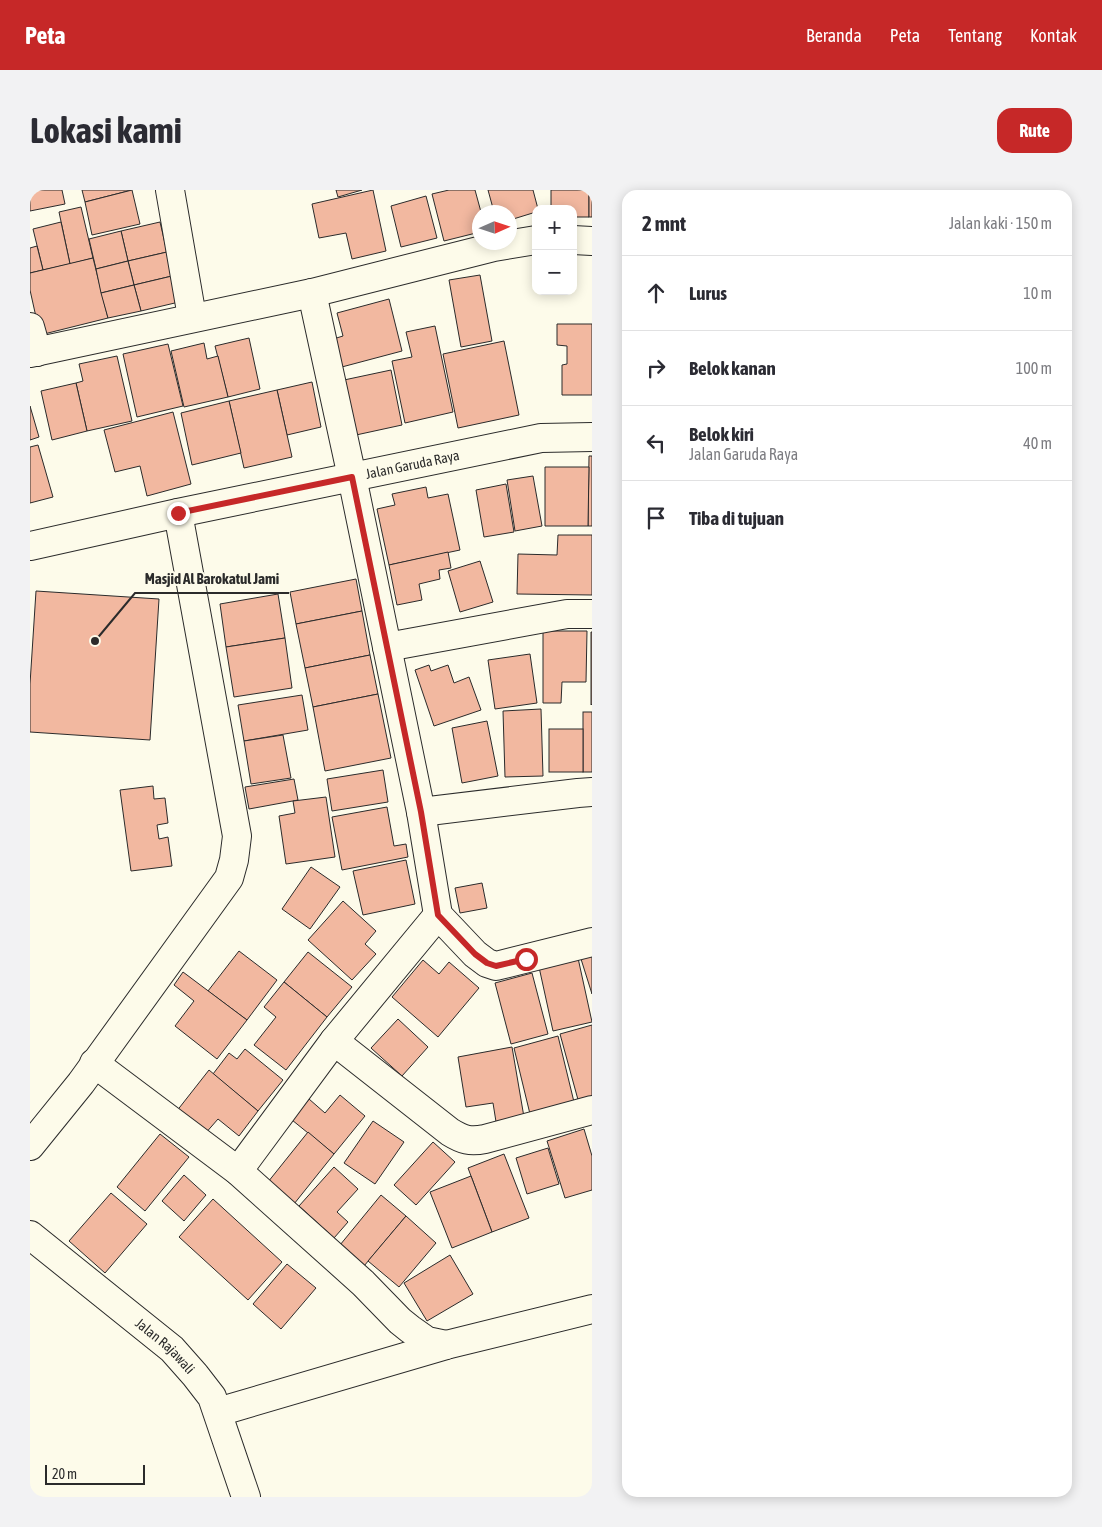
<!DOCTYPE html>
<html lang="id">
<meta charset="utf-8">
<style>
:root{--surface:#fff;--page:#f2f2f3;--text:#2b2b33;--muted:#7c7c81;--line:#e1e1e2;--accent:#c62828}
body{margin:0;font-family:"Asap Condensed",sans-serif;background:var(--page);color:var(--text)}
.controls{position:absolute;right:15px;top:15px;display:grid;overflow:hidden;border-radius:10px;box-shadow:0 2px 12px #0003}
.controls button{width:45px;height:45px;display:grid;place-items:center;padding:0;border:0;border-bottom:1px solid var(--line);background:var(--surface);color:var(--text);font:25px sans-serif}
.compass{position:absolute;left:442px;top:15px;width:45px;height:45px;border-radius:50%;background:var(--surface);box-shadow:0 2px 12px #0003;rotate:87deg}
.scale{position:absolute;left:15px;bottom:12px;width:100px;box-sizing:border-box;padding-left:5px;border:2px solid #2b2b2b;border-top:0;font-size:14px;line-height:18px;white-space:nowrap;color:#2b2b2b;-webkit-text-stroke:4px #fdfbea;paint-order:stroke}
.stop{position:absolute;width:15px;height:15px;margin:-11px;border:4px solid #c62828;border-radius:50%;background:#fff}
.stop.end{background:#c62828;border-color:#fff;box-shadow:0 1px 5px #0008}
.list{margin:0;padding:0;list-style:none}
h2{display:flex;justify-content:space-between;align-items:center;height:65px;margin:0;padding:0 20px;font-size:21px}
h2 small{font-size:16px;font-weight:400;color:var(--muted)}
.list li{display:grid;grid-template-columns:32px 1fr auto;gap:15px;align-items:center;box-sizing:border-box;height:75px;padding:0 20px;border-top:1px solid var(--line)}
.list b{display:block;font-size:19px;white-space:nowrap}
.list p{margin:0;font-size:16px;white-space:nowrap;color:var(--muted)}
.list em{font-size:16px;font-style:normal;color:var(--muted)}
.icon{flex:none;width:28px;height:28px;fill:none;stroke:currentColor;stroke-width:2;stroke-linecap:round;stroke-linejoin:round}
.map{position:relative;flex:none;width:562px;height:1307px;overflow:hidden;border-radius:15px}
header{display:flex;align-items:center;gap:30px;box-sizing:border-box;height:70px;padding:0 25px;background:var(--accent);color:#fff}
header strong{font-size:24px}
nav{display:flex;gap:28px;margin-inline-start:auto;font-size:18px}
.intro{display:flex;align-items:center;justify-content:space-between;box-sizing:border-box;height:120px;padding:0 30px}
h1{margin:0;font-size:35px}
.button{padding:12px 22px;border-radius:15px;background:var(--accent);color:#fff;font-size:18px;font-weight:700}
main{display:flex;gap:30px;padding:0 30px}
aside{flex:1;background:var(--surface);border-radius:15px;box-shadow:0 2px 12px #0003}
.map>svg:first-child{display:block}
</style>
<header>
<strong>Peta</strong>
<nav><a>Beranda</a><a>Peta</a><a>Tentang</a><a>Kontak</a></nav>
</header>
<div class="intro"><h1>Lokasi kami</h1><a class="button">Rute</a></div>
<main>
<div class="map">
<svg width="562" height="1307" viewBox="0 0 562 1307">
<rect width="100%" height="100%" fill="#fdfbea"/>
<g fill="#f2b8a0" stroke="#2b2b2b">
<path d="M 0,0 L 32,0 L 35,14 L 0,21 Z"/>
<path d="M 52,0 L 102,0 L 55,12 Z"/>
<path d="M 102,0 L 110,34 L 62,45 L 55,12 Z"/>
<path d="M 306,0 L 332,0 L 308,7 Z"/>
<path d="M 343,0 L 356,61 L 322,69 L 316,43 L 289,48 L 282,14 Z"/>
<path d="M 419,0 L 445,0 L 451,22 L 450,42 L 414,51 L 402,4 Z"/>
<path d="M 458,0 L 503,0 L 508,19 L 506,19 L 506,22 L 480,30 L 480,22 L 464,22 Z"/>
<path d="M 521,0 L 559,0 L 559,27 L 543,27 L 543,19 L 521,19 Z"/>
<rect x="559" y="0" width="3" height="27"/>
<path d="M 396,6 L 407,48 L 371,57 L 361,16 Z"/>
<path d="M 51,17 L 63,68 L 40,74 L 29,22 Z"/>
<path d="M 31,32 L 40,74 L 13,80 L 3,39 Z"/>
<path d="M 130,32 L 137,62 L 98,71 L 91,41 Z"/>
<path d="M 91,41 L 98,71 L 66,79 L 59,49 Z"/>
<path d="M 7,56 L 13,80 L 0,83 L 0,58 Z"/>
<path d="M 137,62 L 142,86 L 104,95 L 98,71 Z"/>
<path d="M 63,68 L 78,128 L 10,145 L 0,100 L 0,83 Z"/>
<path d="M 98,71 L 104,95 L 71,103 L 66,79 Z"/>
<path d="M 450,85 L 462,151 L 431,157 L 419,90 Z"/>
<path d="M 142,86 L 149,112 L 111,121 L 104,95 Z"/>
<path d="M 104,95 L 111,121 L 78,128 L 71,103 Z"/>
<path d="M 359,109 L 372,161 L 308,178 L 300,150 L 313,146 L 307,123 Z"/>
<path d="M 527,134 L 562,134 L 562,205 L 532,205 L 532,175 L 537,174 L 537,156 L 527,155 Z"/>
<path d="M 405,136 L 423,222 L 375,233 L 362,171 L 382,167 L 376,142 Z"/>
<path d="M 219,148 L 230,199 L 198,207 L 185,156 Z"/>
<path d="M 474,151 L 489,225 L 428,238 L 413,164 Z"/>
<path d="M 174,153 L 177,169 L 188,166 L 198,207 L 154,217 L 141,161 Z"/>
<path d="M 138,154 L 153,216 L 107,227 L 93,164 Z"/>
<path d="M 87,166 L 102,231 L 57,241 L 46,193 L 53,191 L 49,174 Z"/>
<path d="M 361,180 L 372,235 L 326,245 L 314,190 Z"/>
<path d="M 282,192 L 291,237 L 257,245 L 247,200 Z"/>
<path d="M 46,193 L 57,241 L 22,250 L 11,201 Z"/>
<path d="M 247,200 L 262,267 L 214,278 L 199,211 Z"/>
<path d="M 199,211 L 211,263 L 162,275 L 151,223 Z"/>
<path d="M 0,216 L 9,247 L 0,250 Z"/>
<path d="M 143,222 L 161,294 L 117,306 L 110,276 L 85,282 L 74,240 Z"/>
<path d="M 8,255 L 23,307 L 0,313 L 0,257 Z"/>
<path d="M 559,266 L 562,266 L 562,336 L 558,336 Z"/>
<path d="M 515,277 L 559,277 L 558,336 L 515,336 Z"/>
<path d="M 503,286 L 512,336 L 485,341 L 477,290 Z"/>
<path d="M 476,294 L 484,342 L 454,347 L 446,300 Z"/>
<path d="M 396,297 L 398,308 L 418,304 L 430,360 L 359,375 L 347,319 L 365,315 L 362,304 Z"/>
<path d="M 528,345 L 562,345 L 562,405 L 487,404 L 488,364 L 527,365 Z"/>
<path d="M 418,362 L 421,378 L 409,380 L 410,389 L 389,394 L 392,410 L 367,415 L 359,375 Z"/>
<path d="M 450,371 L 463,412 L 430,422 L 418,381 Z"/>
<path d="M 326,389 L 332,421 L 266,434 L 260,402 Z"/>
<path d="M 6,401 L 129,409 L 120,550 L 0,542 L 0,494 Z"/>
<path d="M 248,404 L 255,448 L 196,457 L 190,414 Z"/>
<path d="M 332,421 L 340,465 L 275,478 L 266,434 Z"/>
<path d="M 513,441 L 557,441 L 556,492 L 532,492 L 531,513 L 513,513 Z"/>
<path d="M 561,442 L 562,442 L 562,514 L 561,515 Z"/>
<path d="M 255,448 L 262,498 L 204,507 L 196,457 Z"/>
<path d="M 500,464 L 507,513 L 465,519 L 458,470 Z"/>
<path d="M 340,465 L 348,504 L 283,517 L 275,478 Z"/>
<path d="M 399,475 L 401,481 L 418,475 L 424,493 L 439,487 L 451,520 L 404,536 L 385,480 Z"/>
<path d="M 348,504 L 361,568 L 295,581 L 283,517 Z"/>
<path d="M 272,505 L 278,540 L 214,551 L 208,515 Z"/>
<path d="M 511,519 L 513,586 L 475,587 L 473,521 Z"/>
<rect x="553" y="522" width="9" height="60"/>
<path d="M 457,531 L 468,586 L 432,593 L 422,538 Z"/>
<rect x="519" y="539" width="34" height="43"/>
<path d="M 253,545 L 261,588 L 221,594 L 214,551 Z"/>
<path d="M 353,580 L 358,612 L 302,621 L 297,589 Z"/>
<path d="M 264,589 L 268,610 L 219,619 L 215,597 Z"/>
<path d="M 123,596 L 124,609 L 135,608 L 138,633 L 127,635 L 129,649 L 138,647 L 142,676 L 101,681 L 90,600 Z"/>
<path d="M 296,607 L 305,667 L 256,674 L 249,626 L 265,623 L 263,611 Z"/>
<path d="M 357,617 L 364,656 L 376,654 L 378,667 L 312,680 L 302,627 Z"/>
<path d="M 376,670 L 385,714 L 333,725 L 323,681 Z"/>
<path d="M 281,677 L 310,697 L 280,739 L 252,719 Z"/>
<path d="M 452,693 L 457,718 L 430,723 L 425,698 Z"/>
<path d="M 313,711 L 346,741 L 335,754 L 346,764 L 322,790 L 278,750 Z"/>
<path d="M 209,761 L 247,790 L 217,830 L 178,801 Z"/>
<path d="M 278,762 L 322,797 L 297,827 L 254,792 Z"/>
<path d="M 562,766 L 562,804 L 551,769 Z"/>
<path d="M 548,768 L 562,832 L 523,841 L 509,777 Z"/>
<path d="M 393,770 L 409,784 L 419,772 L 449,798 L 408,847 L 362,807 Z"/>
<path d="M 153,782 L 217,830 L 187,869 L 145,836 L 164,811 L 144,795 Z"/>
<path d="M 502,783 L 518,844 L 481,854 L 465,793 Z"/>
<path d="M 254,792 L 297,827 L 256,880 L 224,855 L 246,827 L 234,817 Z"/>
<path d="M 368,829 L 398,857 L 372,886 L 341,858 Z"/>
<path d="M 562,835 L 562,914 L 550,917 L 530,844 Z"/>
<path d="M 528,846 L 544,912 L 500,924 L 484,858 Z"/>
<path d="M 482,857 L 495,933 L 467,938 L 463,913 L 436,917 L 428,867 Z"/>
<path d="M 215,859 L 253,890 L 228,921 L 183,884 L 199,863 L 207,869 Z"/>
<path d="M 179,880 L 228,921 L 209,946 L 188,929 L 174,945 L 146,922 Z"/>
<path d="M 310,905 L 335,926 L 304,964 L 262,930 L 279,909 L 295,923 Z"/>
<path d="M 343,931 L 374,952 L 345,994 L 314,973 Z"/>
<path d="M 554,939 L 562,966 L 562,1000 L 535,1008 L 517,951 Z"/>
<path d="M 278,942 L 304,964 L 264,1014 L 238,992 Z"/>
<path d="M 130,944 L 159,967 L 115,1021 L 87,997 Z"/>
<path d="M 403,952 L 425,972 L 386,1015 L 364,995 Z"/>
<path d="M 518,958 L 529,994 L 497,1004 L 486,968 Z"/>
<path d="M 474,964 L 499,1028 L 462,1042 L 438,978 Z"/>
<path d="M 304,977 L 328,999 L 307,1022 L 318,1032 L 304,1048 L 269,1016 Z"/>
<path d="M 154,985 L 176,1005 L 154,1031 L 132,1011 Z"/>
<path d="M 441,986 L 462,1042 L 422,1058 L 400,1002 Z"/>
<path d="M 81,1003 L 117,1034 L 75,1083 L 39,1051 Z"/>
<path d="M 351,1005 L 376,1026 L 334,1076 L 310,1055 Z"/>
<path d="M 183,1009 L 252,1072 L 218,1110 L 149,1047 Z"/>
<path d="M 376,1026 L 406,1053 L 369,1097 L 338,1071 Z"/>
<path d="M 420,1065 L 443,1104 L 397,1131 L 374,1093 Z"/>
<path d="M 257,1074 L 286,1098 L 251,1139 L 223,1114 Z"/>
</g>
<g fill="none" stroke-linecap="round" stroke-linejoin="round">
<defs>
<g id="minor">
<path d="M 140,0 L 162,127"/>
<path d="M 543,50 L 562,51"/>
<path d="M 282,103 L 322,287 L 391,622 L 408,725 L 445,764 L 457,773 L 466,776 L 562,752"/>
<path d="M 0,137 L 7,162"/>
<path d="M 0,163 L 282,103 L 464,57 L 506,50"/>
<path id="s1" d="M 0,356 L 148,323 L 511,248 L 562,247"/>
<path d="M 357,457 L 537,424 L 562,424"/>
<path d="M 391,622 L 548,603 L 562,602"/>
<path d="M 304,851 L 420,942 C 433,950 440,952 455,949 L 562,920"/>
<path d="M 64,873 L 208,981 L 333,1093 L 370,1131 L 380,1139 L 397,1151 L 416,1155"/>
<path d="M 0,956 L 51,893 L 199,688 L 204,670 L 207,646 L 148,323"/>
<path d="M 208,981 L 304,851 L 408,725"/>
<path id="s2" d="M 0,1045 L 142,1159 L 165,1185 L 182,1207 L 216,1307"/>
<path d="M 188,1222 L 416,1155 L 562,1119"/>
</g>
</defs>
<use href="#minor" stroke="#2b2b2b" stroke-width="30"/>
<use href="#minor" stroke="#fdfbea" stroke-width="28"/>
</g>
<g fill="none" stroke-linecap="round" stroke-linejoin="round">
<path stroke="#c62828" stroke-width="6" d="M 148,323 L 322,287 L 391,622 L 408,725 L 445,764 L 457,773 L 466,776 L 496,769"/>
</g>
<g text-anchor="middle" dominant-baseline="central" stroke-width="4" stroke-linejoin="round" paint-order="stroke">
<g font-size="14" fill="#2b2b2b" stroke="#fdfbea">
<text stroke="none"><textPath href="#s1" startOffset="391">Jalan Garuda Raya</textPath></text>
<text stroke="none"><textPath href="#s2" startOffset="175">Jalan Rajawali</textPath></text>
</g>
</g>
<path fill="none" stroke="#2b2b2b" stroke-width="2" d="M65 451L105 403H259"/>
<circle fill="#2b2b2b" stroke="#fdfbea" stroke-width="2" cx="65" cy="451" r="5"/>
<g font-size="15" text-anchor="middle" font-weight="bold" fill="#2b2b2b" stroke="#fdfbea" stroke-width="4" stroke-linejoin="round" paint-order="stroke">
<text x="182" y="394">Masjid Al Barokatul Jami</text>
</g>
</svg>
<div class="controls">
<button>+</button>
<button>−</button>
</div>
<svg class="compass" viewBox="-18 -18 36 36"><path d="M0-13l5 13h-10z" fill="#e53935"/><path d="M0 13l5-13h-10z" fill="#7c7c81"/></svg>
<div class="scale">20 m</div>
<div class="stop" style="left:496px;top:769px"></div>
<div class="stop end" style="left:148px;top:323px"></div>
</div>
<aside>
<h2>2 mnt<small>Jalan kaki · 150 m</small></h2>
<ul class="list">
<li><svg class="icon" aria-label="ahead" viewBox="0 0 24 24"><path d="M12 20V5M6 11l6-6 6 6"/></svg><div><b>Lurus</b></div><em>10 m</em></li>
<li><svg class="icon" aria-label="right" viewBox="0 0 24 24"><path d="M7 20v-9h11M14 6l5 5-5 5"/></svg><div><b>Belok kanan</b></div><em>100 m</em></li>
<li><svg class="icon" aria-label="left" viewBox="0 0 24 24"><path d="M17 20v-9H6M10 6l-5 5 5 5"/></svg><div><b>Belok kiri</b><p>Jalan Garuda Raya</p></div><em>40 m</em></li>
<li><svg class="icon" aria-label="arrive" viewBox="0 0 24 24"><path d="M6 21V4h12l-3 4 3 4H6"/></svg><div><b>Tiba di tujuan</b></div></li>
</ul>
</aside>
</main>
